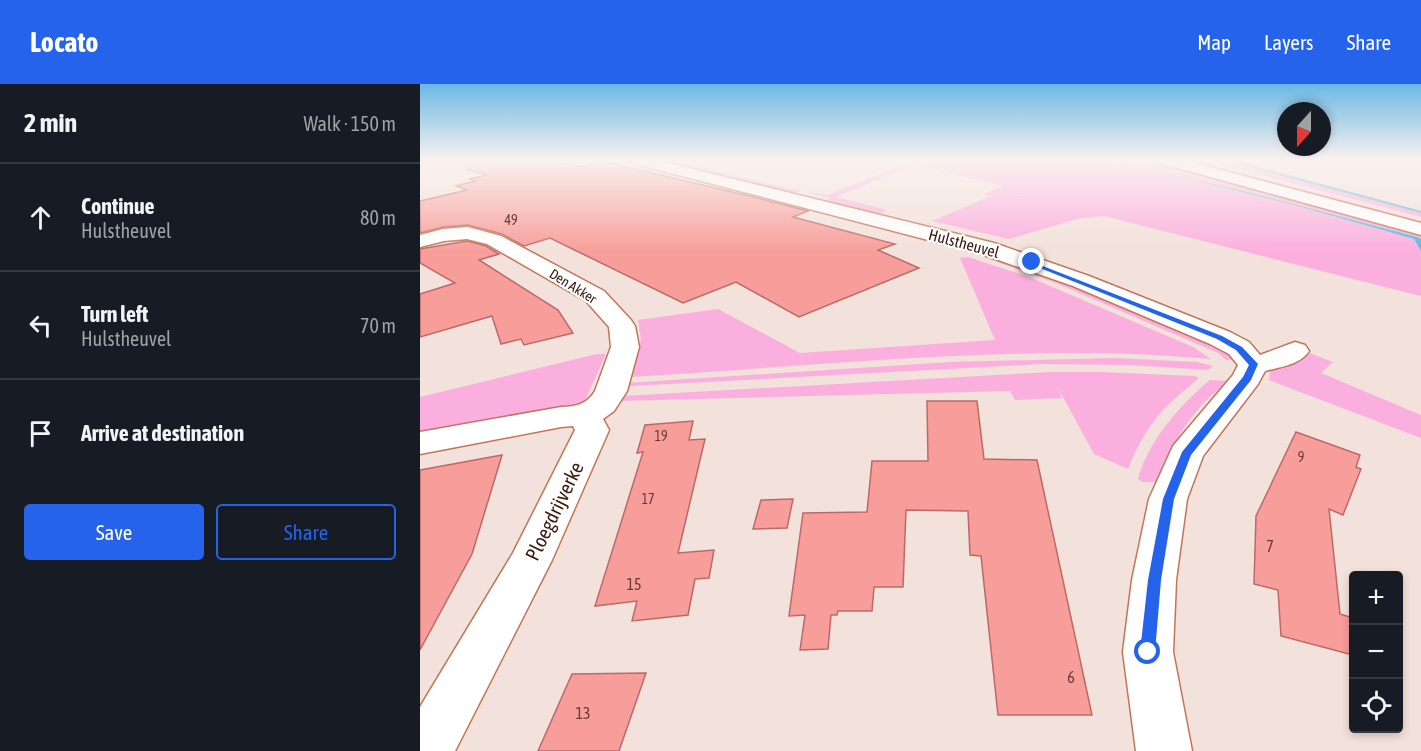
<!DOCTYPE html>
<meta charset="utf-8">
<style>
:root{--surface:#171b24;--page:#20242c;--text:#f1f3f6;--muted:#9ea1a6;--line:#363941;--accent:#2563eb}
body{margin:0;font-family:"Asap Condensed",sans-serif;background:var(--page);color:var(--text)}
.controls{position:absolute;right:18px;bottom:18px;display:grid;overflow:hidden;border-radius:6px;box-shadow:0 3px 9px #0003}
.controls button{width:54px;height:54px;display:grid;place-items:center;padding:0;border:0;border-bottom:2px solid var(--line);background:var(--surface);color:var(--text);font:30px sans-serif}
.compass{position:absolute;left:857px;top:18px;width:54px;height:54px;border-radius:50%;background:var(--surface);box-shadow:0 3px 9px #0003;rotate:201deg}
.stop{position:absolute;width:18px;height:18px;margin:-14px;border:4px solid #2563eb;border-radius:50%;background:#fff}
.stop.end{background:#2563eb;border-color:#fff;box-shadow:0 2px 6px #0008}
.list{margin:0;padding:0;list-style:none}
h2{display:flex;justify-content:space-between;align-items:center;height:78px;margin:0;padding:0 24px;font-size:26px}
h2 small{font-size:20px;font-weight:400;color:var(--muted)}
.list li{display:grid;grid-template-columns:39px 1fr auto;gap:18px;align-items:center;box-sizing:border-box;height:108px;padding:0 24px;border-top:2px solid var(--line)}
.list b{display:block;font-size:22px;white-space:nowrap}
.list p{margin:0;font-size:20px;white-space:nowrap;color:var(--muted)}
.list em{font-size:20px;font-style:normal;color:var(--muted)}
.actions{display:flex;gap:12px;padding:18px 24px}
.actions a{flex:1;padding:14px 0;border:2px solid var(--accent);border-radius:6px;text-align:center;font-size:21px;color:var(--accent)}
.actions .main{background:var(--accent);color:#fff}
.icon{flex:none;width:33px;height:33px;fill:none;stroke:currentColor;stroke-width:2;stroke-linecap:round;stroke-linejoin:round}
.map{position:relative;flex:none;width:1001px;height:667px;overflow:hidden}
header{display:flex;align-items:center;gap:36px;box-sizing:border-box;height:84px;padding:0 30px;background:var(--accent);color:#fff}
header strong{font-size:28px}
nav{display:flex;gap:33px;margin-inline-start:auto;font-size:21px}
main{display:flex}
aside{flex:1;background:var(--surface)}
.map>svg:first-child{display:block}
</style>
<header>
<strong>Locato</strong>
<nav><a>Map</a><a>Layers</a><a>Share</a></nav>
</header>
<main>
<aside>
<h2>2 min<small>Walk · 150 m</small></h2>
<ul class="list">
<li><svg class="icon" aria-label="ahead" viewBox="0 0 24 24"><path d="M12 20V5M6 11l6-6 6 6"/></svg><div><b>Continue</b><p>Hulstheuvel</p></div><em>80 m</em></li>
<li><svg class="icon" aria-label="left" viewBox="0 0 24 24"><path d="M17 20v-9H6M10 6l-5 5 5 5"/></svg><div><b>Turn left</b><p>Hulstheuvel</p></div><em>70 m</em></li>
<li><svg class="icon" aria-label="arrive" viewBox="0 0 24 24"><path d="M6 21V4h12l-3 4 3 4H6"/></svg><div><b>Arrive at destination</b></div></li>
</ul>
<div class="actions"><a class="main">Save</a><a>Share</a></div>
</aside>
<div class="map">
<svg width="1001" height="667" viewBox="0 0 1001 667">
<rect width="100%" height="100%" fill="#f3e1db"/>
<g fill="#fbafde">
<path d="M 229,76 L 250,76 L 375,106 L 407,111 L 484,80 L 501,76 L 691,76 L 874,121 L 994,155 L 1001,167 L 1001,212 L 684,132 L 657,135 L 589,155 L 512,137 L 571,112 L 563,110 L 584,102 L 495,81 L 416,113 L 467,126 L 454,132 L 400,119 L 410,114 L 381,107 L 369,111 Z"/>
<path d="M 696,76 L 738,76 L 1001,147 L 1001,155 L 836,110 Z"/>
<path d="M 762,76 L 773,76 L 990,134 L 1001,137 L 1001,143 Z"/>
<path d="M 784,76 L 802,76 L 1001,129 L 1001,133 Z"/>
<path d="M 563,169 L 577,171 L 795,259 L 817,276 L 806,276 L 798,269 L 636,199 L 564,173 Z"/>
<path d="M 548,173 L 609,193 L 773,263 L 791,275 C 597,258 403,282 210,293 L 221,256 L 218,236 L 298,225 L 380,269 L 575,256 L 540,174 Z"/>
<path d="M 887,268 L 913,278 L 901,289 L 1001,331 L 1001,354 L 849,296 L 850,286 Z"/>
<path d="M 177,270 L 186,270 L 163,321 L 0,350 L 0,313 Z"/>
<path d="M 694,274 L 777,278 L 793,282 L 788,286 L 711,281 L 623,280 L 211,302 L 207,302 L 206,299 L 530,278 Z"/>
<path d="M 630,288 L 681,288 L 775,292 L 779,294 C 769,303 758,311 749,320 C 731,337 717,362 708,385 L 674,370 L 637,302 L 642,314 L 595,316 L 590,307 L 199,317 L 204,312 Z"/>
<path d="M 790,296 L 810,297 C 775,320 751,359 737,398 L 723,398 L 718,395 C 728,357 760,321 790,296 Z"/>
</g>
<g fill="#4fbddf">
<path d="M 691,76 L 836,110 L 997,153 L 1001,155 L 1001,167 L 994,155 L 874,121 Z"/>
<path d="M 802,76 L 820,78 L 1001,127 L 1001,129 Z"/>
</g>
<g fill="#f79d9a" stroke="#bd6967" stroke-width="1.5">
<path d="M 47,76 L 132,76 L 159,83 L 182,77 L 333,113 L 388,127 L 373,133 L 475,160 L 458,166 L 499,184 L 379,233 L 316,198 L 263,219 L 130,154 L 104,162 L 82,150 L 48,141 L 23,143 L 0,149 L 0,117 L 47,106 L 36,102 L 56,97 L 49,95 L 67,91 L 46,85 Z"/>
<path d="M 47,157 L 66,162 L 79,170 L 59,176 L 138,226 L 153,249 L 104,261 L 101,255 L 81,260 L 72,232 L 0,253 L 0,210 L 35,199 L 0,179 L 0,165 Z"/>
<path d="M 507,317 L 557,317 L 564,375 L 617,376 L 672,631 L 578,631 L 561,472 L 550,471 L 548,427 L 486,426 L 483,503 L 454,503 L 452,527 L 418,527 L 417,531 L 411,531 L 408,565 L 380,566 L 385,531 L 369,532 L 383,429 L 447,428 L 452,377 L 508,377 Z"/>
<path d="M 273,337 L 269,356 L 285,355 L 258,469 L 294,466 L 289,494 L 275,495 L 268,531 L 212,537 L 217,517 L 175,522 L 223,368 L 217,369 L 225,341 Z"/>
<path d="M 876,348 L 940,371 L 936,383 L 941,385 L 923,431 L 909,425 L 920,530 L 933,534 L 933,571 L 861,552 L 858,506 L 834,500 L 836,432 Z"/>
<path d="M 82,371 L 52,470 L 0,566 L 0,386 Z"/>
<path d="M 373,415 L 367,444 L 333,445 L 341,416 Z"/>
<path d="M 226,589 L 199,667 L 118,667 L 152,590 Z"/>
</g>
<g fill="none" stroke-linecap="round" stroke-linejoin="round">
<defs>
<g id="minor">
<path d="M 209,76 L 236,76 L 574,159 L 669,192 L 810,248 L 829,258 L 840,271 L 875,258 L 885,261 L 889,267 C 880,281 860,283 845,287 L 838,300 L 783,372 L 767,415 L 756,496 L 753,568 L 772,667 L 716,667 L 703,568 L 712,496 L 729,415 L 753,362 L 813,291 L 818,281 L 809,270 L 790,260 L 653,202 L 558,169 L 212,79 Z"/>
<path d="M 48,143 L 81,152 L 184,207 L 211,236 L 215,242 L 219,263 L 207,307 L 194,327 L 183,335 L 189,346 L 132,476 L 35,667 L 0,667 L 0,623 L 93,469 L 155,346 L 153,342 L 141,343 L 0,370 L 0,348 L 141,323 C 156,323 167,320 175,307 L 191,263 L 189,243 L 166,217 L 67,160 L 47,155 L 24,157 L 0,163 L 0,151 L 23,145 Z"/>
</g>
<path id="major" d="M 737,76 L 763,76 L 1001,139 L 1001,151 L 740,79 Z"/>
</defs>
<use href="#minor" stroke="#c37657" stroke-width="3"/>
<use href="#major" stroke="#c37657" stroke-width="3"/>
<use href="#minor" fill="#fff" fill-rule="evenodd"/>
<use href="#major" fill="#fff" fill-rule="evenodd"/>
</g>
<linearGradient id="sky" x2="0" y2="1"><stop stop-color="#6bb8e4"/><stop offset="0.45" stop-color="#faf2ef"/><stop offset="1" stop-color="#faf2ef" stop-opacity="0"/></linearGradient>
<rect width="1001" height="169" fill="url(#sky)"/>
<path fill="#2563eb" d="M 610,177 L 802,252 L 822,263 L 838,280 L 831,296 L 771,371 L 754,415 L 741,496 L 735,568 L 733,572 L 728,574 L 722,572 L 720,568 L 728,496 L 743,415 L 762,368 L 823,293 L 829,281 L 816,266 L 797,255 L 610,180 Z"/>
<g text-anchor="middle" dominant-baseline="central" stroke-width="4.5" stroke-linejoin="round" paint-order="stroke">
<g font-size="14" fill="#683b30">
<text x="91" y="136">49</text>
<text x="241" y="352">19</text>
<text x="881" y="373">9</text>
<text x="228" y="415">17</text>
</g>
<g font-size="14" fill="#391a0d" stroke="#fff">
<text transform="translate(153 202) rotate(32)">Den Akker</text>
</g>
<g font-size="16" fill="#391a0d" stroke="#fff">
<text transform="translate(544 159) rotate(15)">Hulstheuvel</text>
</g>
<g font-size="16" fill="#683b30">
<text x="850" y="462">7</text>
<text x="214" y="500">15</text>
<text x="651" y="593">6</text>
<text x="163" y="629">13</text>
</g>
<g font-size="20" fill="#391a0d" stroke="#fff">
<text transform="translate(134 427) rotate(-64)">Ploegdrijverke</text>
</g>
</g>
</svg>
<div class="controls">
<button>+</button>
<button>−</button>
<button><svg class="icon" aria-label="locate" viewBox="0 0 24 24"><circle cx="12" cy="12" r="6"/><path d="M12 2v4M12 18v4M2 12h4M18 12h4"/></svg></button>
</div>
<svg class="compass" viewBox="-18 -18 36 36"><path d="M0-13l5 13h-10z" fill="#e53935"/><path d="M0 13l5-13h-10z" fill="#9ea1a6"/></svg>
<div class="stop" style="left:728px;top:568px"></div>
<div class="stop end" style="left:612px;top:178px"></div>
</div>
</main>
